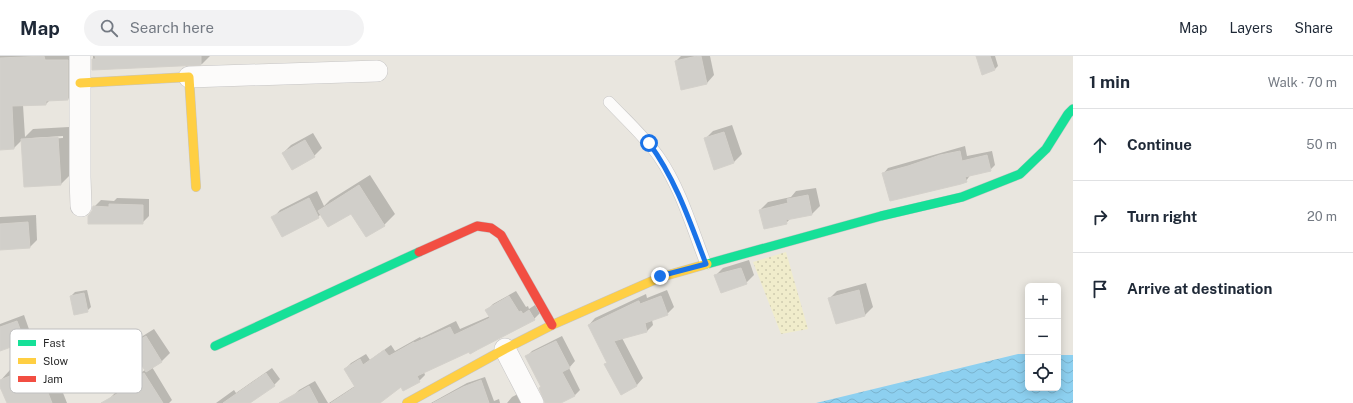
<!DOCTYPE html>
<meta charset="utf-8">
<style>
:root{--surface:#fff;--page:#f2f2f3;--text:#1f2937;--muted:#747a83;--line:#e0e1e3}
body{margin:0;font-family:"Public Sans",sans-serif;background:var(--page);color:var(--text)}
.controls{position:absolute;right:12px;bottom:12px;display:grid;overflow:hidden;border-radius:6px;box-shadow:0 2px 10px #0003}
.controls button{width:36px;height:36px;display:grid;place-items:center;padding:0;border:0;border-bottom:1px solid var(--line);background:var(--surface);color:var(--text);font:20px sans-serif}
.stop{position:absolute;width:12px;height:12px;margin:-9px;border:3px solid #1a73e8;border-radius:50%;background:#fff}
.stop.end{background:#1a73e8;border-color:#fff;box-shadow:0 1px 4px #0008}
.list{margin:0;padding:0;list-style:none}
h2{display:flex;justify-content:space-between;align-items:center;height:52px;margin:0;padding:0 16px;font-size:17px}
h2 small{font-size:13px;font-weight:400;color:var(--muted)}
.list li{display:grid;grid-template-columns:26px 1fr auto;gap:12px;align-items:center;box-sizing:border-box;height:72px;padding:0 16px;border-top:1px solid var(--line)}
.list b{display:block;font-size:15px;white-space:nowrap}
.list em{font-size:13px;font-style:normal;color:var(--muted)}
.icon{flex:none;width:22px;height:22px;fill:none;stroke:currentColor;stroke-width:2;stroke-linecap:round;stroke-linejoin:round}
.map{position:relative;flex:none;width:1073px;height:347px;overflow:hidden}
header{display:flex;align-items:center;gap:24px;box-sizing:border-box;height:56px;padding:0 20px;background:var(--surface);border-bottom:1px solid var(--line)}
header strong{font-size:19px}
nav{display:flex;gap:22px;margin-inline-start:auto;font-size:14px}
.search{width:280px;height:36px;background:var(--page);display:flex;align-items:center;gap:10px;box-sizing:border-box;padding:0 14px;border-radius:22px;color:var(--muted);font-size:15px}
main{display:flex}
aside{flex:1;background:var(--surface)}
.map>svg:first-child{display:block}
</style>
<header>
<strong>Map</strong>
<div class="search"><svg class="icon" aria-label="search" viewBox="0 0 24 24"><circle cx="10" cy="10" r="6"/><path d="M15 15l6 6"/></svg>Search here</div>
<nav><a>Map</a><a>Layers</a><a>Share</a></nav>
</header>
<main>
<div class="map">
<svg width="1073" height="347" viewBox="0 0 1073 347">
<defs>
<pattern id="sand-dots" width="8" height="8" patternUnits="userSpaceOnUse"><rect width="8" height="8" fill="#f0eccb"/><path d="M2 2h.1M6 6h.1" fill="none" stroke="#cecbae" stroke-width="1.8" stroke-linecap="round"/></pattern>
<pattern id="water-waves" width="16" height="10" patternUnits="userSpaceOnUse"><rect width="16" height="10" fill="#8dd0f0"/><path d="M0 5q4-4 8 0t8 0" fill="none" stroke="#7ab3ce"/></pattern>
</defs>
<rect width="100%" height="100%" fill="#e9e6df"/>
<path fill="url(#sand-dots)" d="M 786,196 L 808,273 L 781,278 L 753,206 Z"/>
<path fill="url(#water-waves)" d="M 1018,298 L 1028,298 L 1028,332 L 1058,332 L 1058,299 L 1073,299 L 1073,347 L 816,347 Z"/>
<g fill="#0003" fill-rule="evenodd">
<path d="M 0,0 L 78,0 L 78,33 L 68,43 L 50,44 L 46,48 L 23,49 L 25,81 L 33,73 L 69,71 L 72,117 L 61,128 L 22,84 L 14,92 L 0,93 ZM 63,80 L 63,82 L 32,84 L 32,82 Z"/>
<path d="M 93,0 L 210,0 L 202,8 L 93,13 Z"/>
<path d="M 681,0 L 710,0 L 714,19 L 707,27 L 676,5 Z"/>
<path d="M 977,0 L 995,0 L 998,10 L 995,13 Z"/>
<path d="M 732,69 L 742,98 L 734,106 L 705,83 L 713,75 Z"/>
<path d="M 313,77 L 322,92 L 314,100 L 283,97 L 291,89 Z"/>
<path d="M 965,90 L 967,100 L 992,95 L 995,109 L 990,114 L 971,118 L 966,125 L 883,118 L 888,112 Z"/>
<path d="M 370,119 L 395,158 L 384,169 L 351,157 L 321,158 L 318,161 L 273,162 L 280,154 L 317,135 L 324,150 L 330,144 Z"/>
<path d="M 816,132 L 820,150 L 812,158 L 791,162 L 786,167 L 760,154 L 768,146 L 791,141 L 796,135 Z"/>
<path d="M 117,142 L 149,143 L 149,160 L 142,167 L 93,156 L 94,151 L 101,144 L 114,145 Z"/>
<path d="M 36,159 L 37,184 L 30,191 L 0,193 L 0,161 Z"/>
<path d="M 749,204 L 754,219 L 746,227 L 716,219 L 723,212 Z"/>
<path d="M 866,227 L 873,251 L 865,259 L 836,267 L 830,242 L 837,235 Z"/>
<path d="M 87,234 L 91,251 L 87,255 L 71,240 L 75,236 Z"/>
<path d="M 667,234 L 674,251 L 667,258 L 652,264 L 653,269 L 647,275 L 622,282 L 643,322 L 637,329 L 621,337 L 606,308 L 608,306 L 589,269 L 595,262 L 646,238 L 647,242 Z"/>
<path d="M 516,235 L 526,251 L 528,250 L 529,253 L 535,249 L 540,257 L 534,263 L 424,316 L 425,319 L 419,325 L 402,330 L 378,347 L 329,347 L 355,330 L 345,313 L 351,307 L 366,298 L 370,304 L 391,289 L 395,295 L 420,281 L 421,282 L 456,265 L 460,273 L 490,260 L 487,254 L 493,248 Z"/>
<path d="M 24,259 L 31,279 L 24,285 L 0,294 L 0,268 Z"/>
<path d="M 154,273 L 170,297 L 162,305 L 152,311 L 172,344 L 169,347 L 109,347 L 108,344 L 115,337 L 131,328 L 130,326 L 137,319 L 145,314 L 131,291 L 138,283 Z"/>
<path d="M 562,280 L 575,305 L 569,312 L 580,334 L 574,340 L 559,347 L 546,347 L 540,332 L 542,330 L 526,301 L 532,295 Z"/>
<path d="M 48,299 L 67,347 L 8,347 L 0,328 L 0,325 L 10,314 Z"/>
<path d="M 272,312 L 280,323 L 274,329 L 249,347 L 216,347 L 234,334 L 236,337 Z"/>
<path d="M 485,321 L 494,345 L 499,343 L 500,347 L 431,347 L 467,327 Z"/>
<path d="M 315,325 L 328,347 L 297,347 L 293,340 L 299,334 Z"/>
<path d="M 522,336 L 528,347 L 507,347 L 512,341 Z"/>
</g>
<g fill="#d1cfca" stroke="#d4d1cb">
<path d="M 44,0 L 45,4 L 68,4 L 68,44 L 46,45 L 46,49 L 12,50 L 14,93 L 0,94 L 0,2 Z"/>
<path d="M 95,0 L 201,0 L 201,9 L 92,14 L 92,3 L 96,3 Z"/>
<path d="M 697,0 L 701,0 L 707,28 L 681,34 L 675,5 Z"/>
<path d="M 976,0 L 990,0 L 995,14 L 982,19 Z"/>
<path d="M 724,76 L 734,107 L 714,114 L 704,82 Z"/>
<path d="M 58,81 L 61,129 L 24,131 L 21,83 Z"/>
<path d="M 305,84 L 315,101 L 292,114 L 282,97 Z"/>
<path d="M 960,95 L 962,105 L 987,99 L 991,115 L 965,121 L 967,126 L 961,128 L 890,145 L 882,117 L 908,110 L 940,99 Z"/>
<path d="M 359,129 L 385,170 L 366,181 L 351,158 L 328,171 L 318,155 Z"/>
<path d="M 808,139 L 812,159 L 786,164 L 787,168 L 764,173 L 759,154 L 788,147 L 787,143 Z"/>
<path d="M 309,142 L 319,162 L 282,181 L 271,161 Z"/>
<path d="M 109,148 L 143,149 L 143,168 L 88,168 L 88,160 L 92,155 L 93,150 L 109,151 Z"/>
<path d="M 28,166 L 30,192 L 0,194 L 0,168 Z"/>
<path d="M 741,212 L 747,228 L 721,237 L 714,219 Z"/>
<path d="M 859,234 L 865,260 L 836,268 L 828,242 Z"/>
<path d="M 84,237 L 88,256 L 74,259 L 70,240 Z"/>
<path d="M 509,240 L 519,256 L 521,255 L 523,258 L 529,254 L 535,264 L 477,294 L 470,298 L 469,296 L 417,320 L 420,326 L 403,335 L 401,331 L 380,347 L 331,347 L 355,331 L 344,313 L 360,303 L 363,309 L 384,294 L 389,300 L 414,286 L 414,287 L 450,271 L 454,279 L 490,262 L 485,254 Z"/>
<path d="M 661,240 L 668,259 L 645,267 L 647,276 L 614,285 L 637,330 L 621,339 L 604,308 L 607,307 L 588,269 L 638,245 L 639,245 L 640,248 Z"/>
<path d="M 17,265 L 25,286 L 0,295 L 0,271 Z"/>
<path d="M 146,280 L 162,306 L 146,316 L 129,290 Z"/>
<path d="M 556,285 L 570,312 L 562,316 L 575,340 L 561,347 L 545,347 L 539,332 L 541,331 L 525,300 Z"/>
<path d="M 37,309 L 52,347 L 7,347 L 0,331 L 0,324 Z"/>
<path d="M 144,317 L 163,347 L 101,347 L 131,330 L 129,326 Z"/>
<path d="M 266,317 L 275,330 L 250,347 L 223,347 Z"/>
<path d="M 481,324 L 489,347 L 433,347 L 463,331 Z"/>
<path d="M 309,330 L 318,347 L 279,347 Z"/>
</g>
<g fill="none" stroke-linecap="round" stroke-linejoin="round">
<defs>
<path id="lane" d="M 609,46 C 626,64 645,81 659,101 C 681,133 692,172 706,208"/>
<g id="street">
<path d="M 80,0 L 80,121 L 81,150"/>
<path d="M 189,21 L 377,15"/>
<path d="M 505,293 L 533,347"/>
</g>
<g id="fast">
<path d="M 707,208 L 881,160 L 962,141 L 1020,118 L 1046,93 L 1068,58 L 1073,53"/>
<path d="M 215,290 L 419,196"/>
</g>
<g id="slow">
<path d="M 80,27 L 189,21 L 196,131"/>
<path d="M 407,347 L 505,293 L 552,269 L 661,221 L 707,208"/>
</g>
<path id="jam" d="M 419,196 L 477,170 L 491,172 L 501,179 L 552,269"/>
</defs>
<use href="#lane" stroke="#c6c5c5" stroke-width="12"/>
<use href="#street" stroke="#c6c5c5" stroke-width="22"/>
<use href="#fast" stroke="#c6c5c5" stroke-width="10"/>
<use href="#slow" stroke="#c6c5c5" stroke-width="10"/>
<use href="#jam" stroke="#c6c5c5" stroke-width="10"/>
<use href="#lane" stroke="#fcfbfa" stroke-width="11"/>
<use href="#street" stroke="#fcfbfa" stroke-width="21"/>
<use href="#fast" stroke="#16e098" stroke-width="9"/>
<use href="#slow" stroke="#ffcf43" stroke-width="9"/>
<use href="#jam" stroke="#f24e42" stroke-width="9"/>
</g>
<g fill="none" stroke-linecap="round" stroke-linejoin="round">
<path stroke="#1a73e8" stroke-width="5" d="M 649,87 C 676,124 690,166 706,208 L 660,220"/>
</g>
<rect x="10" y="273" width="132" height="64" rx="6" fill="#fff" stroke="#bfbfbf" stroke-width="1"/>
<rect x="18" y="284" width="18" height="6" fill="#16e098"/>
<rect x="18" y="302" width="18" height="6" fill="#ffcf43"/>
<rect x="18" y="320" width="18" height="6" fill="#f24e42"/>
<g font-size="11" fill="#2a2a2a">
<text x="43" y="291">Fast</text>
<text x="43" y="309">Slow</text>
<text x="43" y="327">Jam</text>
</g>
</svg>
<div class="controls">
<button>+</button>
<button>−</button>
<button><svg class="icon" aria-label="locate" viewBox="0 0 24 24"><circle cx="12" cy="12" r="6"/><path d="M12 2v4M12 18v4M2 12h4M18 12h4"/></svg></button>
</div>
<div class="stop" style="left:649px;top:87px"></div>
<div class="stop end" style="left:660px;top:220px"></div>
</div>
<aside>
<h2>1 min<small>Walk · 70 m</small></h2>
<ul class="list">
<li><svg class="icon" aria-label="ahead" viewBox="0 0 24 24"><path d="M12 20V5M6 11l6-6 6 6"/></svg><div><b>Continue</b></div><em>50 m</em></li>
<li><svg class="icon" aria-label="right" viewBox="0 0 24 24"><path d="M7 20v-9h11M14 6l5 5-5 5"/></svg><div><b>Turn right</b></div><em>20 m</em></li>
<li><svg class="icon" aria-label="arrive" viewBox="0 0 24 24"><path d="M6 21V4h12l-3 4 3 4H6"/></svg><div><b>Arrive at destination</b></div></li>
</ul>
</aside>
</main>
